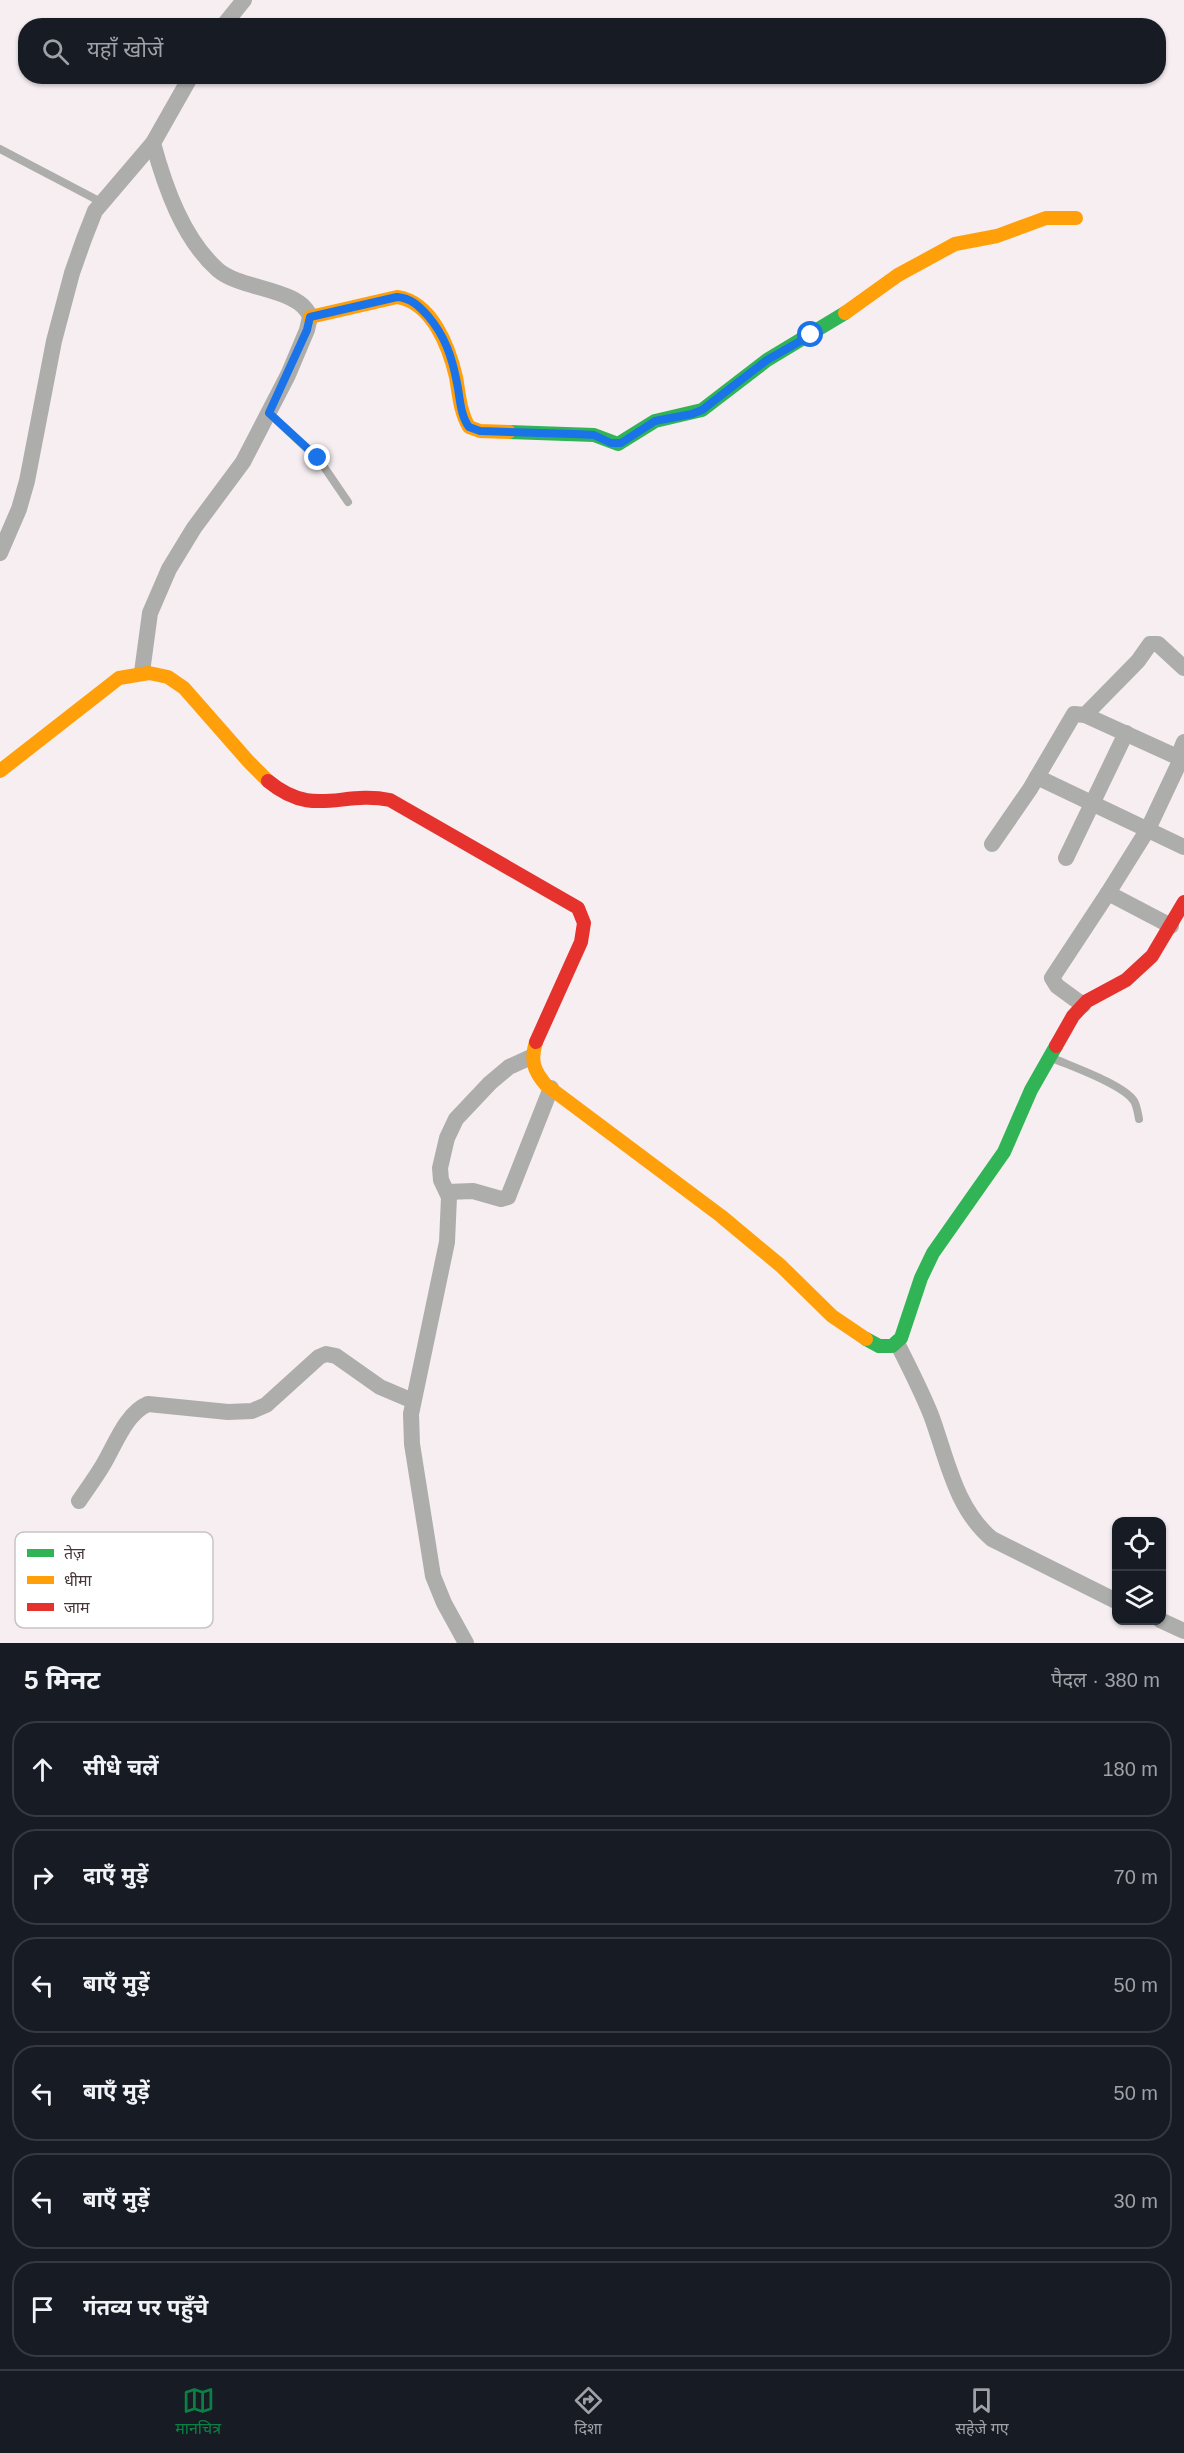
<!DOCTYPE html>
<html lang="hi">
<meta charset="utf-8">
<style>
:root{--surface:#171b24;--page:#20242c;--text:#f1f3f6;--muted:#9ea1a6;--line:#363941;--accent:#0b8043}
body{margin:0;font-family:Helvetica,"Noto Sans Devanagari",sans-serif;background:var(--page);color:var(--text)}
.controls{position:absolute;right:18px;bottom:18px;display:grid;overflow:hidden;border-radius:12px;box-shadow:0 2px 4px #0004}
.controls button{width:54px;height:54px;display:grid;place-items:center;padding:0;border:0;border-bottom:2px solid var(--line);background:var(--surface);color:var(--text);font:30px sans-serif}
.stop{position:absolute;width:18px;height:18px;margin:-14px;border:4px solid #1a73e8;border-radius:50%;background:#fff}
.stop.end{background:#1a73e8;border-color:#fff;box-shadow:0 2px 6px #0008}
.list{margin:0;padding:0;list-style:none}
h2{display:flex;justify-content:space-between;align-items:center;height:78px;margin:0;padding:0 24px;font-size:26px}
h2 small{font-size:20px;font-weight:400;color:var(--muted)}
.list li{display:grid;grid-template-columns:39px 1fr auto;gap:18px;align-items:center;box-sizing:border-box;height:96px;margin:0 12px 12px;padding:0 12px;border:2px solid var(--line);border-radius:24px}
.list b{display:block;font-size:22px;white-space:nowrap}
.list em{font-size:20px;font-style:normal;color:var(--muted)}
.icon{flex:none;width:33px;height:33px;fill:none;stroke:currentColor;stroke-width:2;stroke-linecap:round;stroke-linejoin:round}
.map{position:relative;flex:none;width:1184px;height:1643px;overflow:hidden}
.search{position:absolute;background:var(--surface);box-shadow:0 2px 4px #0004;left:18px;right:18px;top:18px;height:66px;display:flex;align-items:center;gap:15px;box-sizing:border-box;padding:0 21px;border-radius:24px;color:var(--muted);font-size:22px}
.sheet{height:726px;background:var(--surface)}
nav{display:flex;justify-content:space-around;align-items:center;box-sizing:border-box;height:84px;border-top:2px solid var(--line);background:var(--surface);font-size:16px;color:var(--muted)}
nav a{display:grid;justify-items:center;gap:3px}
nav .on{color:var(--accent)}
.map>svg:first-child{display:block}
</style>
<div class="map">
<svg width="1184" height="1643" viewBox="0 0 1184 1643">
<rect width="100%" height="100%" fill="#f6eef0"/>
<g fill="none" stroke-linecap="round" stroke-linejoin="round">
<g stroke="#adadab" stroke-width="8">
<path d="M 0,149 L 101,202"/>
<path d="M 269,413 L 320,461 L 348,502"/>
<path d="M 1050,1057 C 1070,1066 1123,1084 1134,1101 C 1137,1106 1138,1114 1139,1119"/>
</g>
<g stroke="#adadab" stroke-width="16">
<path d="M 223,26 L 244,0"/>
<path d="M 0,553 L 19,509 L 27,481 L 54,341 L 72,273 L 84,239 L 95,211 L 153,143 L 191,76"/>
<path d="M 142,672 L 150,613 L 169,569 L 194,528 L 243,462 L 288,375 L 307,330 L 310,317 C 301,288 241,290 218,270 C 183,239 165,187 153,143"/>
<path d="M 1085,715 L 1138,661 L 1150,644 L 1158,644 L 1184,668"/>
<path d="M 1178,757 L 1184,742"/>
<path d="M 1037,777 L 1184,847"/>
<path d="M 992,844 L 1030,789 L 1074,714 L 1085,715 L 1184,760"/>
<path d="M 1066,858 L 1126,733"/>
<path d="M 1171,926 L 1108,893 L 1148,829 L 1181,759"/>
<path d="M 1083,1005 L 1057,986 L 1052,978 L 1108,893"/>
<path d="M 447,1192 L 473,1191 L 501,1199 L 508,1197 L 551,1088"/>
<path d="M 897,1343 C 909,1367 921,1390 931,1415 C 947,1458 955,1508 992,1539 L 1116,1601"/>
<path d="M 79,1501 C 87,1489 96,1477 103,1465 C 115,1445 126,1413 148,1404 L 228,1412 L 252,1411 L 266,1405 L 319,1357 L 326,1354 L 336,1356 L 380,1387 L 413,1401"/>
<path d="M 1160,1620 L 1184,1631"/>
<path d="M 466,1643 L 444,1603 L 433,1576 L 412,1444 L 411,1414 L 447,1242 L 449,1197 L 441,1180 L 440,1168 L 447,1138 L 456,1119 L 490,1083 L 509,1067 L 531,1057"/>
</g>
<g stroke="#30b455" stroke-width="14">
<path d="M 509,432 L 594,435 L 618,444 L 655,421 L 702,410 L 767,360 L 845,313"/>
<path d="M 866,1339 L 879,1346 L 892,1346 L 901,1338 L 921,1278 L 933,1253 L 1004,1152 L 1031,1090 L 1056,1046"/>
</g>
<g stroke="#ff9f0a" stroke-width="14">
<path d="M 845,313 L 898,275 L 955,244 L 997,236 L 1046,218 L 1076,218"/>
<path d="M 310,317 L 397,297 C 432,302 449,347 456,377 C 459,394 460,412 469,427 L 480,431 L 509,432"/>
<path d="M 0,771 L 119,678 L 149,673 L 168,677 L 184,688 L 249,762 L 268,781"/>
<path d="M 536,1042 C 530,1061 534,1071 546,1085 L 721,1216 L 781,1266 L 832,1316 L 866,1339"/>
</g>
<g stroke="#e5322d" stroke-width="14">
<path d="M 268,781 C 314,819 341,790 390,800 L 578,908 L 584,923 L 581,942 L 536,1042"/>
<path d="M 1056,1046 L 1073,1016 L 1087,1001 L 1126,980 L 1152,956 L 1184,902"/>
</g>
</g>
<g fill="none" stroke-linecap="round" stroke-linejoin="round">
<path stroke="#1a73e8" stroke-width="8" d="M 318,458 L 269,413 L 307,330 L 310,317 L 397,297 C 411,298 419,306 428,316 C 445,336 452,357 457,383 C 460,397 460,415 469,427 L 480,431 L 575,434 L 594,435 L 611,443 L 621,443 L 655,421 L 692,414 L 702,410 L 767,360 L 811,335"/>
</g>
<rect x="15" y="1532" width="198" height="96" rx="9" fill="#fff" stroke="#c8c3c4" stroke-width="1.5"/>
<rect x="27" y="1549" width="27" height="8" fill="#30b455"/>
<rect x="27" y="1576" width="27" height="8" fill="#ff9f0a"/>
<rect x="27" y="1603" width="27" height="8" fill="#e5322d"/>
<g font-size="16" fill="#46373a">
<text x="64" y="1559">तेज़</text>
<text x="64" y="1586">धीमा</text>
<text x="64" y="1613">जाम</text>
</g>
</svg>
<div class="controls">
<button><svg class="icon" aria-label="locate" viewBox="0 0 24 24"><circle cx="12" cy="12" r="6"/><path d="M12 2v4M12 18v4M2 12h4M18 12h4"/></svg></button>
<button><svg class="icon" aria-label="layers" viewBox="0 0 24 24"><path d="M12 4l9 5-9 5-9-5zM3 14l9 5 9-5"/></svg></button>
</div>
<div class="stop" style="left:811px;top:335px"></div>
<div class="stop end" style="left:318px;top:458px"></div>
<div class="search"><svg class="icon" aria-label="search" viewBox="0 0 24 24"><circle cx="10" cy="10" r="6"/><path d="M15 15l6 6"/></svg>यहाँ खोजें</div>
</div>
<section class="sheet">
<h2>5 मिनट<small>पैदल · 380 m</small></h2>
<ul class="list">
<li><svg class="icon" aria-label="ahead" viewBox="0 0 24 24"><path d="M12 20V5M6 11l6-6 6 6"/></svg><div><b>सीधे चलें</b></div><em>180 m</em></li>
<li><svg class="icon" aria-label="right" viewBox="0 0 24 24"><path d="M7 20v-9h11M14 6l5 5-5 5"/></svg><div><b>दाएँ मुड़ें</b></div><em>70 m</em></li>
<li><svg class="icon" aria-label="left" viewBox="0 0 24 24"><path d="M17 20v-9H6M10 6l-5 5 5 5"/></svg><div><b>बाएँ मुड़ें</b></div><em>50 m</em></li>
<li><svg class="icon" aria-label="left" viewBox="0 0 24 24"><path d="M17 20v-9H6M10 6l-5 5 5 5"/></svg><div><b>बाएँ मुड़ें</b></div><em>50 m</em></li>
<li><svg class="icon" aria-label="left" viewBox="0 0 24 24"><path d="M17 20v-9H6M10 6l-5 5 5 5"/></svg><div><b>बाएँ मुड़ें</b></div><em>30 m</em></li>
<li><svg class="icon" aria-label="arrive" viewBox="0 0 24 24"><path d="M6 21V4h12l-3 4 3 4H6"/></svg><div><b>गंतव्य पर पहुँचे</b></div></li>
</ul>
</section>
<nav>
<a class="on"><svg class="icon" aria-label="map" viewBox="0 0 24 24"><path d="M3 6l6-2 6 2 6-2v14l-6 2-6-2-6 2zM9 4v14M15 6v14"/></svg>मानचित्र</a>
<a><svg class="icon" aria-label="directions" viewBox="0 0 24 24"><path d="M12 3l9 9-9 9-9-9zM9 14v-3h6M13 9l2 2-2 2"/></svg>दिशा</a>
<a><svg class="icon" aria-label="saved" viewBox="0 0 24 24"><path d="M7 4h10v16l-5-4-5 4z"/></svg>सहेजे गए</a>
</nav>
